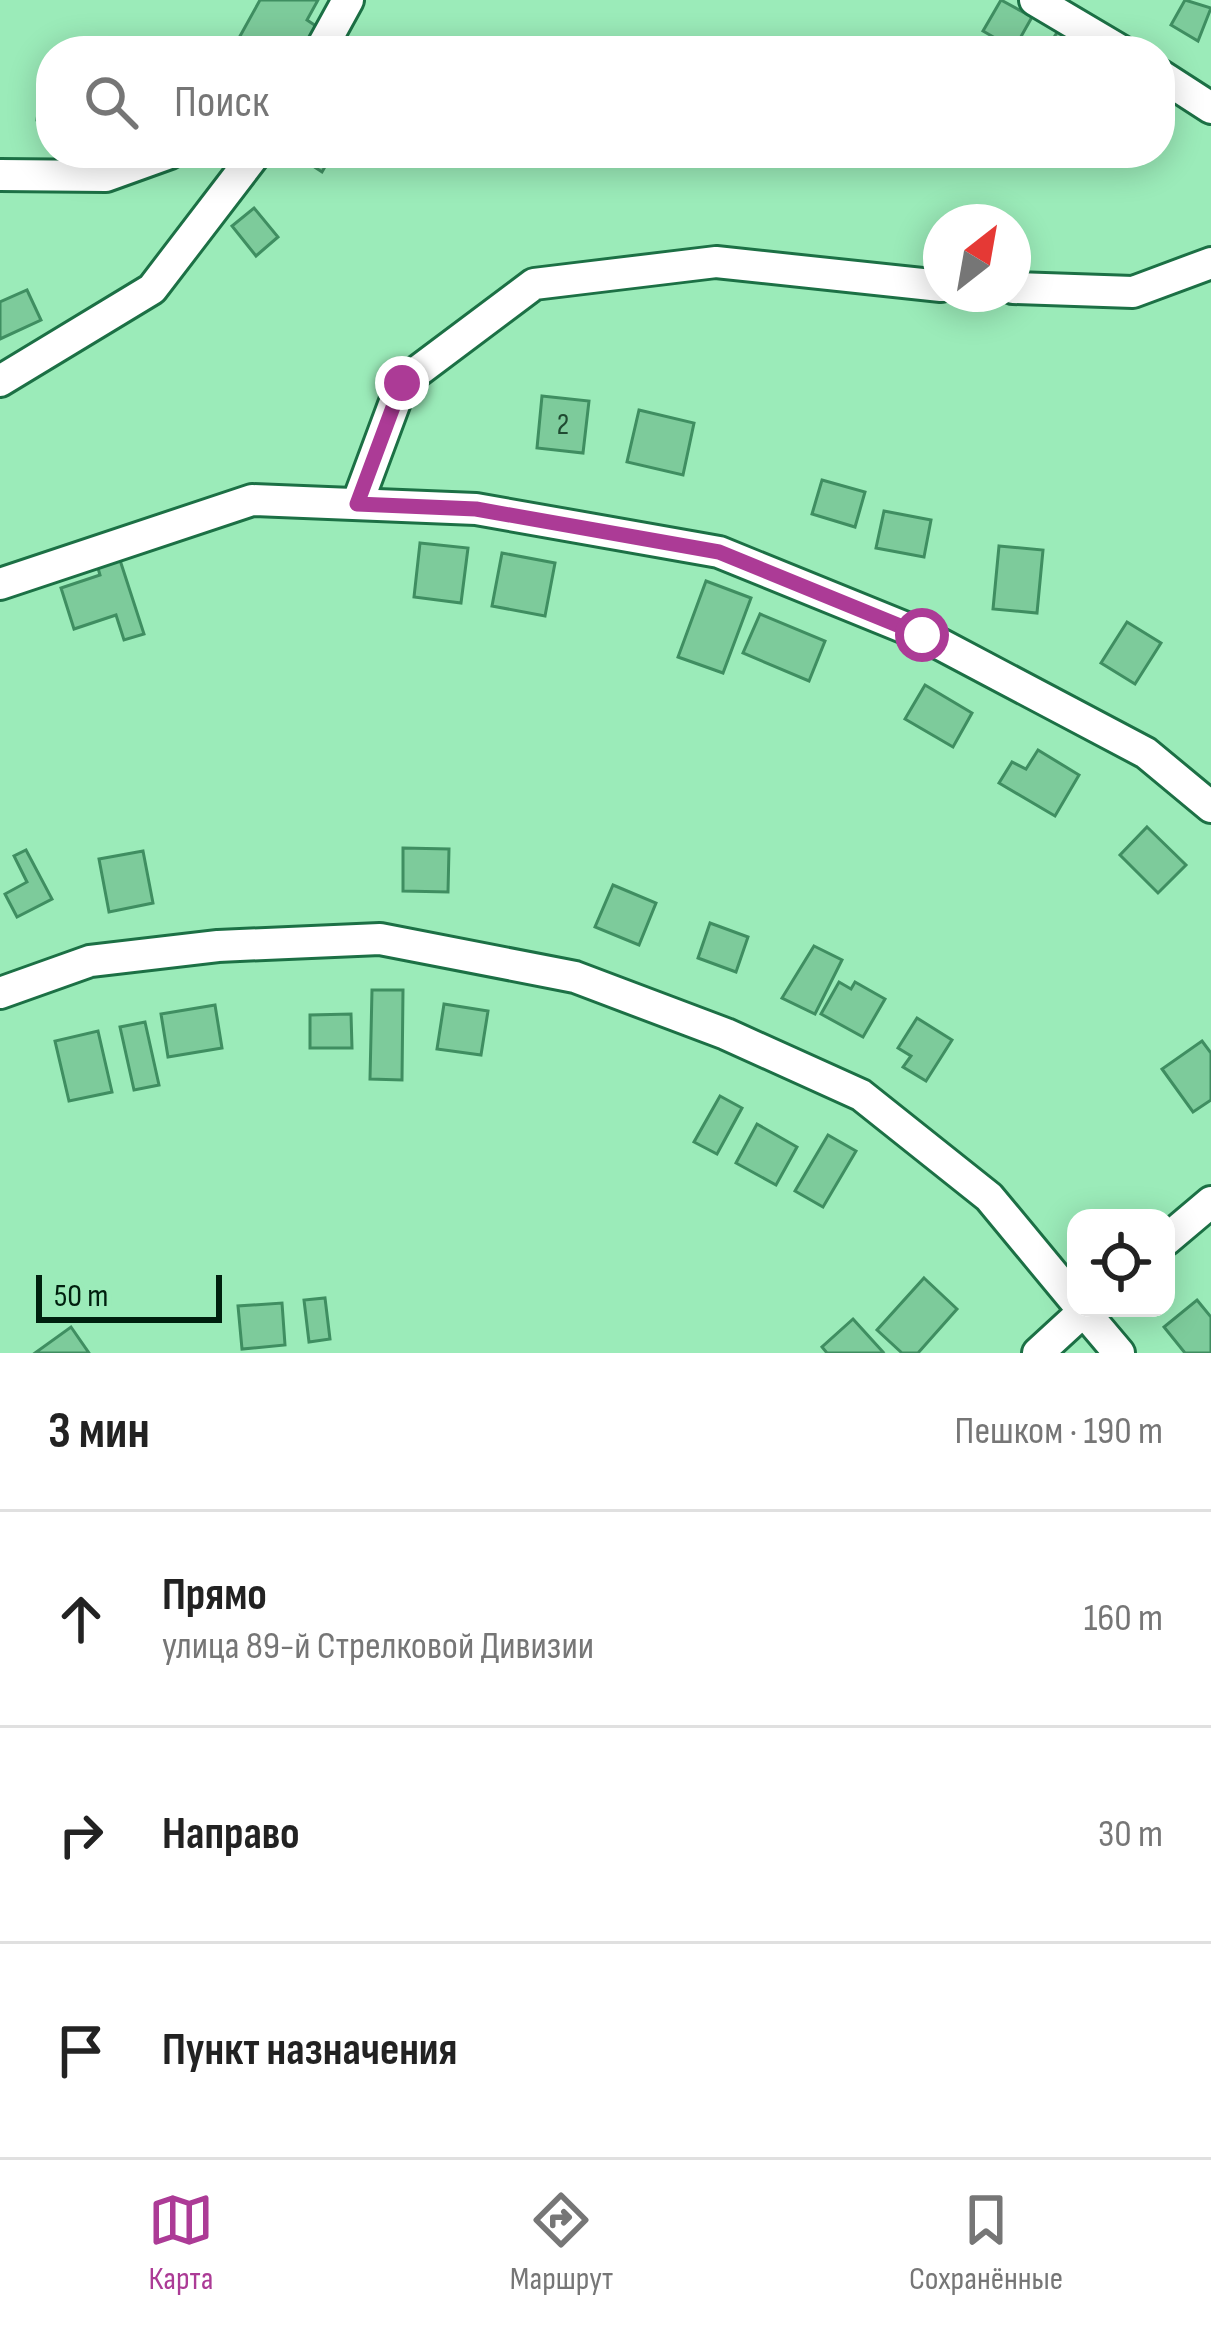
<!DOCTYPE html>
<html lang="ru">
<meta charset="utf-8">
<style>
:root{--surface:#fff;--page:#f6f6f6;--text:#222;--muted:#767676;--line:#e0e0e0;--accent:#ac3b96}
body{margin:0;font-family:"Sofia Sans Condensed",sans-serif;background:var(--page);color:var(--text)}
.controls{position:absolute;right:36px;bottom:36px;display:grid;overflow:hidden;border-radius:24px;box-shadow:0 6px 30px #0003}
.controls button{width:108px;height:108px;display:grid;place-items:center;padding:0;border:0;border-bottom:3px solid var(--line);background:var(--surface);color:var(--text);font:60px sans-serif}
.compass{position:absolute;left:923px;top:204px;width:108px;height:108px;border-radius:50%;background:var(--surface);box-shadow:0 6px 30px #0003;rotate:31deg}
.scale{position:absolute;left:36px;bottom:30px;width:186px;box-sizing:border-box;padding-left:12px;border:6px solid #001f0e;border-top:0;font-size:33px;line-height:42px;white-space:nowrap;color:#001f0e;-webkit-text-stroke:9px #9bebb9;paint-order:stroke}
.stop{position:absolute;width:36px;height:36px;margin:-27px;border:9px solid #ac3b96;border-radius:50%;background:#fff}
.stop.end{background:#ac3b96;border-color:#fff;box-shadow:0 3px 12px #0008}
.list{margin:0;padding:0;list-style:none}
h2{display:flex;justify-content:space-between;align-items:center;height:156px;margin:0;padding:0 48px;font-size:51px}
h2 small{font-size:39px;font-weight:400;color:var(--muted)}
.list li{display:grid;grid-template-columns:78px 1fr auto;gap:36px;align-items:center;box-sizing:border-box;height:216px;padding:0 48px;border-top:3px solid var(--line)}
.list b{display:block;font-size:45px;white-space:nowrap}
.list p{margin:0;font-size:39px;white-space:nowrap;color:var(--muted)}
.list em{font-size:39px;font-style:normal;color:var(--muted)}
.icon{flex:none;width:66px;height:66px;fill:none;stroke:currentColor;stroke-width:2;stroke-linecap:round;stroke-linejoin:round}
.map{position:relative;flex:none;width:1211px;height:1353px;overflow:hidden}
.search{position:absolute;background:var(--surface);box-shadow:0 6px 30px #0003;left:36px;right:36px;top:36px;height:132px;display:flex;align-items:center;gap:30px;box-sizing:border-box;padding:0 42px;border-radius:48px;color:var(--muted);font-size:45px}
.sheet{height:804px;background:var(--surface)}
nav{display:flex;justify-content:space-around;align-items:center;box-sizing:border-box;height:168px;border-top:3px solid var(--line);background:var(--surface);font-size:33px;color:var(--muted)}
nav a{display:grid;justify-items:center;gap:6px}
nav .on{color:var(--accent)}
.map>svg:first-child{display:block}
</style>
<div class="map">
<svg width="1211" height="1353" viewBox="0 0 1211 1353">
<rect width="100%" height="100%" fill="#9bebb9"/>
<g fill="#7dcb9b" stroke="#3f8e61" stroke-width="3">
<path d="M 260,0 L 318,0 L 307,20 L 316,26 L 302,51 L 263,51 L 239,38 Z"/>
<path d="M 1001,0 L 1032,17 L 1014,49 L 983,31 Z"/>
<path d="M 1185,0 L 1211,8 L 1198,41 L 1171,25 Z"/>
<path d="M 1060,28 L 1098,51 L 1045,51 Z"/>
<path d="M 41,90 L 51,92 L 51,122 L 37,120 Z"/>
<path d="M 293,153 L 333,153 L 322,172 Z"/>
<path d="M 254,208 L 278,237 L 256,256 L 232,226 Z"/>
<path d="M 27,290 L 41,320 L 0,339 L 0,302 Z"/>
<path d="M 542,396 L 589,401 L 583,453 L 537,448 Z"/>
<path d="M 639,410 L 694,423 L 683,475 L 627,462 Z"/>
<path d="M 822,480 L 865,492 L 855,527 L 812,514 Z"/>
<path d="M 884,511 L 931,520 L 924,557 L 876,548 Z"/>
<path d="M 420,543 L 468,548 L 461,603 L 414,597 Z"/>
<path d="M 999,546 L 1043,550 L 1037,613 L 993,609 Z"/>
<path d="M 502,553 L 555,563 L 545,616 L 492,606 Z"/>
<path d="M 118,554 L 144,634 L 124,640 L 116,615 L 74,629 L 61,588 L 100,575 L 96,561 Z"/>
<path d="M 706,581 L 751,598 L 723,673 L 678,657 Z"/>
<path d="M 760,614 L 825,641 L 809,681 L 743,653 Z"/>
<path d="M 1127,622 L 1161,643 L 1135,684 L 1101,663 Z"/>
<path d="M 925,685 L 972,713 L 953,747 L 905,719 Z"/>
<path d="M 1038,750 L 1079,775 L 1055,816 L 999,783 L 1012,762 L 1026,769 Z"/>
<path d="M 1147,827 L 1186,865 L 1158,893 L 1120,855 Z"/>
<path d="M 403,848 L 449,849 L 448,892 L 403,891 Z"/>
<path d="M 26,850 L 52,899 L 17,917 L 5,894 L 27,882 L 14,856 Z"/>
<path d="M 143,851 L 153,903 L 109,912 L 99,859 Z"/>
<path d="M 613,885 L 656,903 L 639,945 L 595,927 Z"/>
<path d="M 710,923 L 748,937 L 736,972 L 698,958 Z"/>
<path d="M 814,946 L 842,960 L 815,1014 L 782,998 Z"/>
<path d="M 839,982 L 851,989 L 855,982 L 885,999 L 863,1037 L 821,1014 Z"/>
<path d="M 372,990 L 403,990 L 402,1080 L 370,1079 Z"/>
<path d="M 444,1004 L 488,1011 L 481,1055 L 437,1049 Z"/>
<path d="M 215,1005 L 222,1048 L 168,1057 L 161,1014 Z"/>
<path d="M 351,1014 L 352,1048 L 310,1048 L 310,1015 Z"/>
<path d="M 917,1018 L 952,1040 L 926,1081 L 903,1067 L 911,1056 L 898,1048 Z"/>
<path d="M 145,1022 L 159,1085 L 134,1090 L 120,1027 Z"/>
<path d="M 98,1031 L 112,1092 L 69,1101 L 55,1041 Z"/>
<path d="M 1202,1041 L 1211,1053 L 1211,1100 L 1193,1112 L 1162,1069 Z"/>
<path d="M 720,1096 L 742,1108 L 717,1154 L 694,1142 Z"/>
<path d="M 757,1124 L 797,1147 L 776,1185 L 736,1163 Z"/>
<path d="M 828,1135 L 856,1151 L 823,1207 L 795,1191 Z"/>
<path d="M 924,1278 L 957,1309 L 918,1353 L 902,1353 L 877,1330 Z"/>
<path d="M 325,1298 L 330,1339 L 309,1342 L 304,1300 Z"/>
<path d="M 1197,1300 L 1211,1317 L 1211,1353 L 1185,1353 L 1164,1327 Z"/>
<path d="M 282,1303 L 285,1345 L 242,1349 L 238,1306 Z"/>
<path d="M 853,1319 L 883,1352 L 881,1353 L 827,1353 L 822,1347 Z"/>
<path d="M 71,1327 L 89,1353 L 35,1353 Z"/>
</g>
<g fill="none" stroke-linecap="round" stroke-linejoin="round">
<defs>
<g id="minor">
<path d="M 1035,0 L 1121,51"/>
<path d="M 320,51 L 348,0"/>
<path d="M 1160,75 L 1211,108"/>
<path d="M 0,175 L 106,176 L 170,153"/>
<path d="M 1013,288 L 1133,292 L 1211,263"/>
<path d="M 0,381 L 152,289 L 256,153"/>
<path d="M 357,504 L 402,383 L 534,284 L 716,262 L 941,286"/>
<path d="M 0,584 L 252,500 L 476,509 L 719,552 L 923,635 L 1146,753 L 1211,807"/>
<path d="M 0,993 L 90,961 L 218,946 L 380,939 L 575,977 L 726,1034 L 861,1095 L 989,1197 L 1076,1302"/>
<path d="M 1166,1240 L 1211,1202"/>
<path d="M 1081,1308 L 1119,1353"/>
<path d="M 1038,1353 L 1087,1308"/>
</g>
</defs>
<use href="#minor" stroke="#1c7045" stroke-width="36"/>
<use href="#minor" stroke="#fff" stroke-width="30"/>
</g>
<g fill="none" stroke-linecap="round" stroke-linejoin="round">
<path stroke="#ac3b96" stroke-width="15" d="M 402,383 L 357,504 L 476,509 L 719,552 L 922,635"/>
</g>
<g text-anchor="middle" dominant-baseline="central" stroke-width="9" stroke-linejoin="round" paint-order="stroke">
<g font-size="30" fill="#1f4a31">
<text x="563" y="425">2</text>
</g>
</g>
</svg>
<div class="controls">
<button><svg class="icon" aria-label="locate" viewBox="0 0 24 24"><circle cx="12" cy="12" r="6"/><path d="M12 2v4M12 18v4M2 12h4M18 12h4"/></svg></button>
</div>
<svg class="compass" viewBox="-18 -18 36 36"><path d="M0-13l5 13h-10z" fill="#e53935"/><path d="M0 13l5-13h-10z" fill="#767676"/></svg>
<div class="scale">50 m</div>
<div class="stop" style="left:922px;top:635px"></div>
<div class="stop end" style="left:402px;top:383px"></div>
<div class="search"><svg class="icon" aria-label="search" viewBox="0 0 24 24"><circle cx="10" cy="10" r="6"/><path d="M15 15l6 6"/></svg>Поиск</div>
</div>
<section class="sheet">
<h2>3 мин<small>Пешком · 190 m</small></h2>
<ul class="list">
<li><svg class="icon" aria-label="ahead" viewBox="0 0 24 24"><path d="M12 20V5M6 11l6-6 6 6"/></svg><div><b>Прямо</b><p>улица 89-й Стрелковой Дивизии</p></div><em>160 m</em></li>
<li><svg class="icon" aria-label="right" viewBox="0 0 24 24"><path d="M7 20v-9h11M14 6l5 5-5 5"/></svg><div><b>Направо</b></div><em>30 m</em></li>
<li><svg class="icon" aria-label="arrive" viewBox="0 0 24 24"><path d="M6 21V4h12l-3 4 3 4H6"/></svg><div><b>Пункт назначения</b></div></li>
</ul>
</section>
<nav>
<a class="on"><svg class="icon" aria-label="map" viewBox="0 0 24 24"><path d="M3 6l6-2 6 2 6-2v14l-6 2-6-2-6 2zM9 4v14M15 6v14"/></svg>Карта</a>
<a><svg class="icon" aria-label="directions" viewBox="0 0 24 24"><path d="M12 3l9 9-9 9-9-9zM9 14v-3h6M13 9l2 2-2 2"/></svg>Маршрут</a>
<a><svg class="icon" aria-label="saved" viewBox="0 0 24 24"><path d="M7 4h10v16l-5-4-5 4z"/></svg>Сохранённые</a>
</nav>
